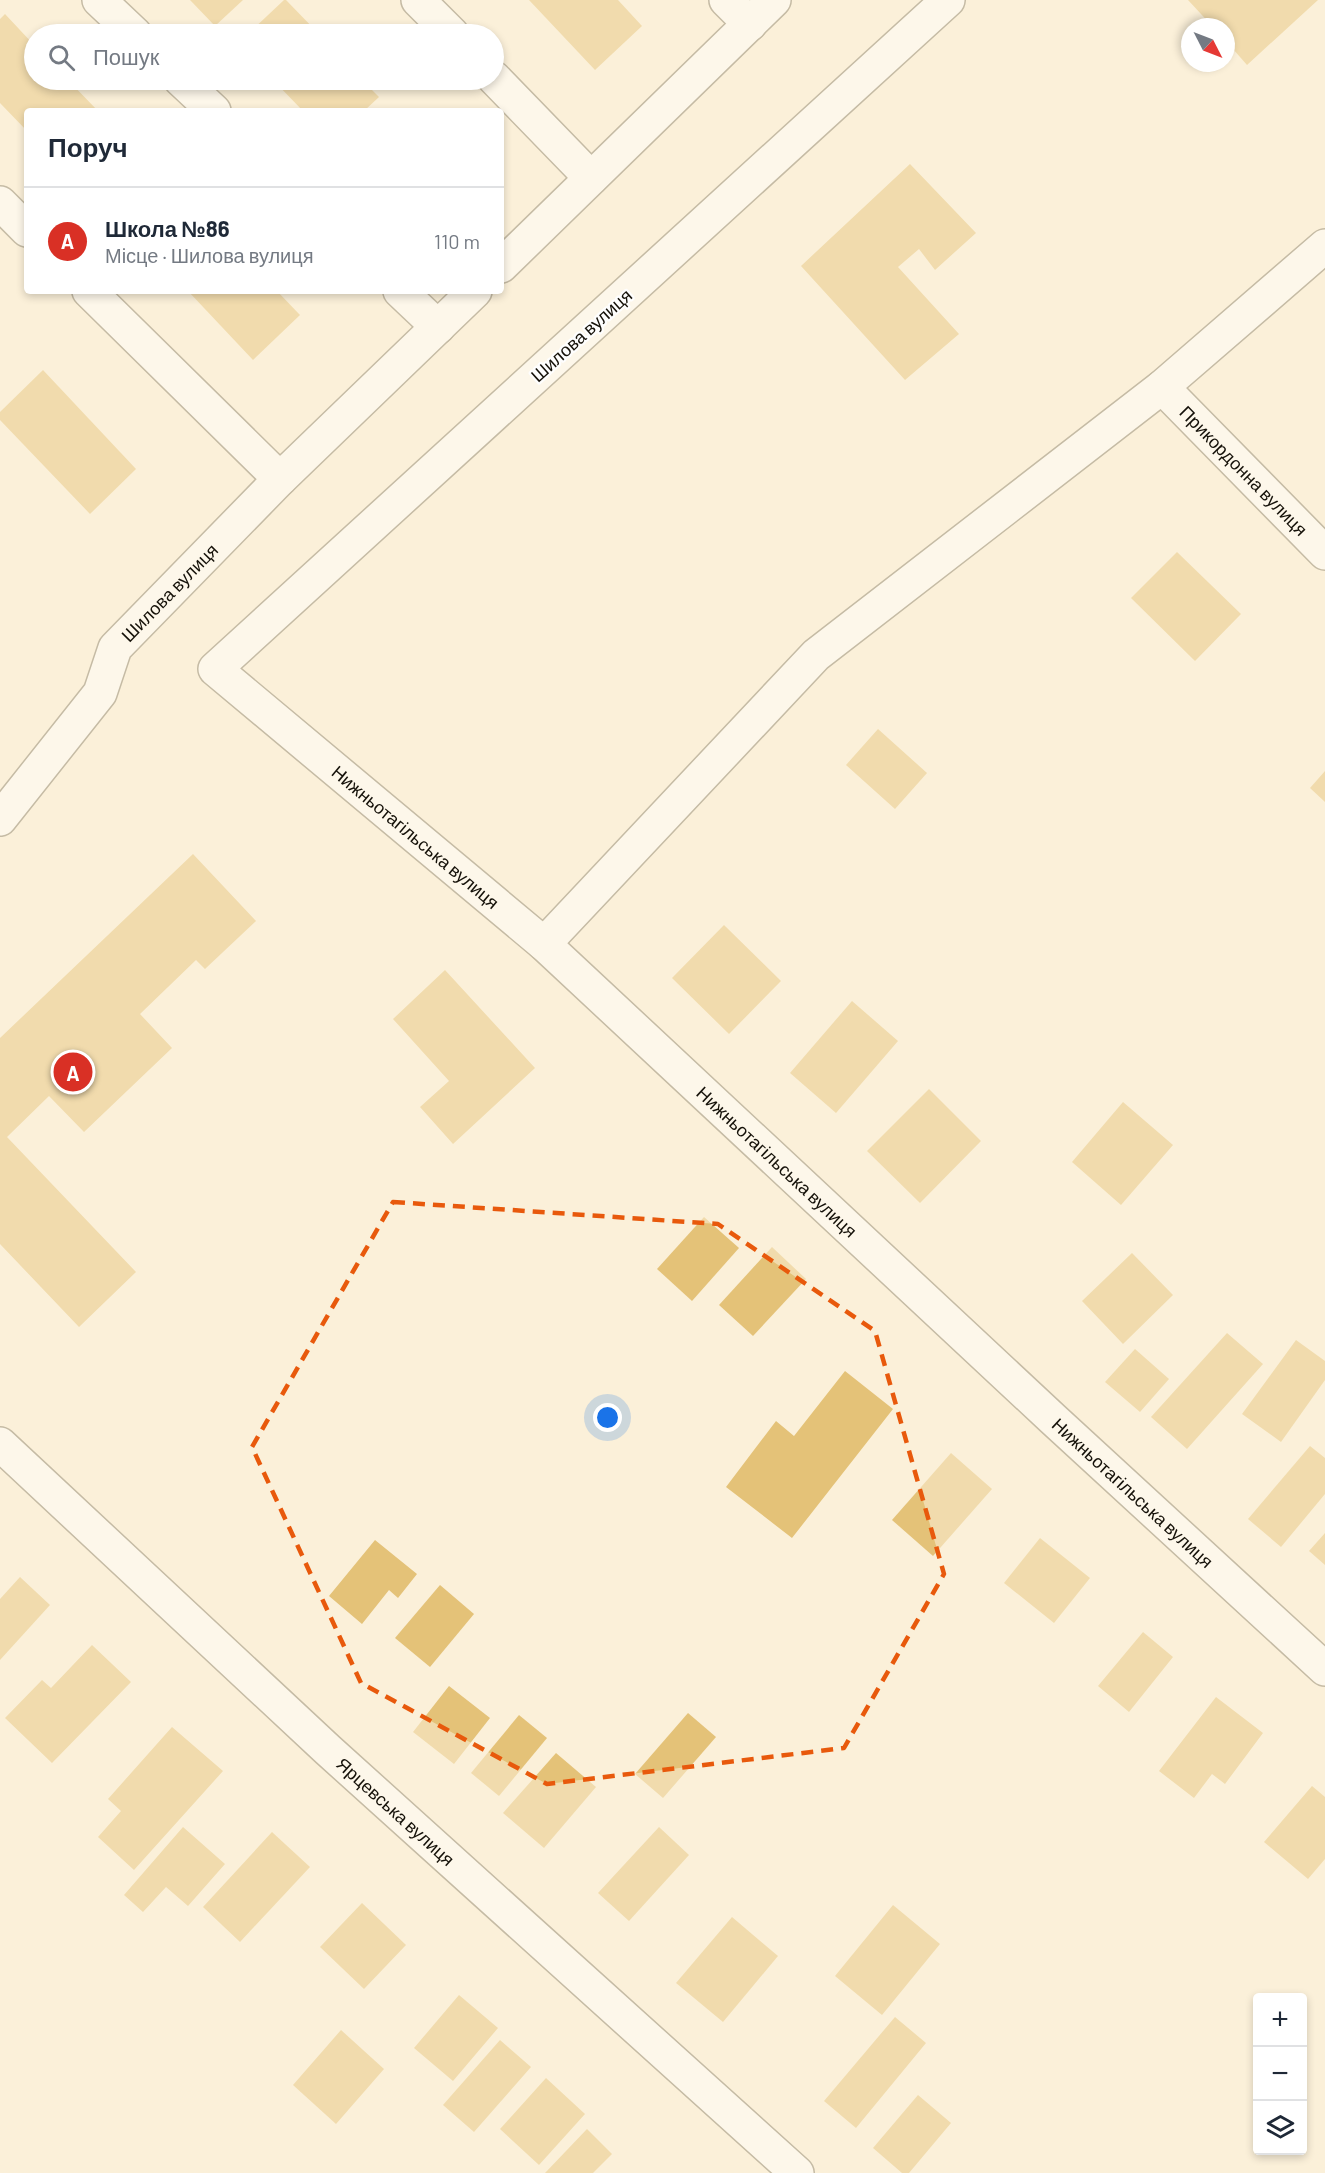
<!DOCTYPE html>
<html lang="uk">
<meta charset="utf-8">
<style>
:root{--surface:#fff;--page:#f6f6f7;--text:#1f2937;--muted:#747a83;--line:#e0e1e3;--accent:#d93025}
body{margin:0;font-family:Barlow,sans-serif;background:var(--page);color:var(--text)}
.controls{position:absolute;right:18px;bottom:18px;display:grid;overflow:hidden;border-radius:6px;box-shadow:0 3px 9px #0003}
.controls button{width:54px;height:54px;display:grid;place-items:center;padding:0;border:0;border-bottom:2px solid var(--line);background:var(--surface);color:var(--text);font:30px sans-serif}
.compass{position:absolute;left:1181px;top:18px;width:54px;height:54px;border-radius:50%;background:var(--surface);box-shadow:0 3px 9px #0003;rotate:132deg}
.you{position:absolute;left:608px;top:1418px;width:21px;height:21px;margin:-15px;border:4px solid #fff;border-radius:50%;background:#1a73e8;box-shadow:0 0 0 9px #1a73e833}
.badge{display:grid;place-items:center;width:39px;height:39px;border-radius:50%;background:var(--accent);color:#fff;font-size:20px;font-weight:700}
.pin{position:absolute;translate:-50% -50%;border:3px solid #fff;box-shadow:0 2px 6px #0006}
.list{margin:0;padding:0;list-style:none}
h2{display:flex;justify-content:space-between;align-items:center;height:78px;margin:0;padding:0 24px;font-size:26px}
h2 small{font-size:20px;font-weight:400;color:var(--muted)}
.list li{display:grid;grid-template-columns:39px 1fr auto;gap:18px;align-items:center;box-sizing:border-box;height:108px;padding:0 24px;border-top:2px solid var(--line)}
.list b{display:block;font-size:22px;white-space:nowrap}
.list p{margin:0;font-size:20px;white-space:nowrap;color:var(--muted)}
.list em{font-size:20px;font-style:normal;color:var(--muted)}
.icon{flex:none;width:33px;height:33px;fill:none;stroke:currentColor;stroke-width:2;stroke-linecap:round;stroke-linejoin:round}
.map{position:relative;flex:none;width:1325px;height:2173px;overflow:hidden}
.search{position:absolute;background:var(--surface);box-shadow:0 3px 9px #0003;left:24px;top:24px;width:480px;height:66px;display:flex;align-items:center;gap:15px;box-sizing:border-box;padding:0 21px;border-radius:33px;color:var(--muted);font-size:22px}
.panel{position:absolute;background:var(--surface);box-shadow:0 3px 9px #0003;left:24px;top:108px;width:480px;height:186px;border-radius:6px}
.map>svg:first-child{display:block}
</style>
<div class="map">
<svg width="1325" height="2173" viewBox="0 0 1325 2173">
<rect width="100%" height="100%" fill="#fbf0d9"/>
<g fill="#e4c278">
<path d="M 190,0 L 243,0 L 215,26 Z"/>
<path d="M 284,0 L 286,0 L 319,34 L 248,34 Z"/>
<path d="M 529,0 L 618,0 L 642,26 L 595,70 Z"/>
<path d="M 1188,0 L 1318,0 L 1247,65 L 1226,41 L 1226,27 L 1213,27 Z"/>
<path d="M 5,14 L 34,45 L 34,80 L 68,80 L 98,111 L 27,111 L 27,131 L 0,103 L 0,19 Z"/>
<path d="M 273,80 L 362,80 L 379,97 L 364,111 L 303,111 Z"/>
<path d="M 910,164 L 976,233 L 935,270 L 919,249 L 898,267 L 959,334 L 905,380 L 801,266 Z"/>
<path d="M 188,291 L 277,291 L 300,315 L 253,360 Z"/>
<path d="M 43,370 L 136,469 L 90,514 L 0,420 L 0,412 Z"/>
<path d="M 1177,552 L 1241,614 L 1195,661 L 1131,598 Z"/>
<path d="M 878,729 L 927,773 L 895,809 L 846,765 Z"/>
<path d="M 1325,771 L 1325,802 L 1310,788 Z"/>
<path d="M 193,854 L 256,921 L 205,969 L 196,960 L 140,1014 L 172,1048 L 84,1132 L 49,1096 L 7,1137 L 136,1272 L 79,1327 L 0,1244 L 0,1038 Z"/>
<path d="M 724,925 L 781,981 L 729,1034 L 672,978 Z"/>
<path d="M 445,970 L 535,1068 L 453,1144 L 420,1107 L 449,1081 L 393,1019 Z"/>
<path d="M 852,1001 L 898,1041 L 836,1113 L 790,1073 Z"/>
<path d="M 929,1089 L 981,1141 L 920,1203 L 867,1151 Z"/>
<path d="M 1123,1102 L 1173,1145 L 1121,1205 L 1072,1162 Z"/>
<path d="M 704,1217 L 739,1248 L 692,1301 L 657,1269 Z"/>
<path d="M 772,1247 L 806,1279 L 753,1336 L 719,1305 Z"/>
<path d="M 1132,1253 L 1173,1295 L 1123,1344 L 1082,1301 Z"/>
<path d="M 1227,1333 L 1263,1364 L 1187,1449 L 1151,1417 Z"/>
<path d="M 1296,1340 L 1325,1361 L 1325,1380 L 1281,1442 L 1242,1414 Z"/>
<path d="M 1135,1349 L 1169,1379 L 1140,1412 L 1105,1382 Z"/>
<path d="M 845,1371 L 893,1409 L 792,1538 L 726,1487 L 776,1421 L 794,1436 Z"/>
<path d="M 1310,1446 L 1325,1458 L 1325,1494 L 1281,1547 L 1248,1519 Z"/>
<path d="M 951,1453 L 992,1489 L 933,1556 L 892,1520 Z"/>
<path d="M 1325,1533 L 1325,1565 L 1309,1551 Z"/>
<path d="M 1040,1538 L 1090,1578 L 1054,1623 L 1004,1583 Z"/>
<path d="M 375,1540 L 417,1574 L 398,1598 L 389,1590 L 362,1624 L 329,1596 Z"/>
<path d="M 20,1577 L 50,1605 L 0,1660 L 0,1599 Z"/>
<path d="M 440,1585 L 474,1614 L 430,1667 L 395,1638 Z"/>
<path d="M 1143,1632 L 1173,1657 L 1129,1712 L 1098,1686 Z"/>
<path d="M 92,1645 L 131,1682 L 52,1763 L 5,1718 L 42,1680 L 51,1688 Z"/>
<path d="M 449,1686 L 490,1718 L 454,1764 L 413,1732 Z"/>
<path d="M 1216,1697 L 1263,1733 L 1225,1784 L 1212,1774 L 1194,1798 L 1159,1771 Z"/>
<path d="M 688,1713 L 716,1737 L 663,1798 L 635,1774 Z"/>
<path d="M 519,1715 L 547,1738 L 499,1796 L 471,1773 Z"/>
<path d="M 172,1727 L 223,1771 L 134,1870 L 98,1837 L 121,1811 L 108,1799 Z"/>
<path d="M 556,1753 L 596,1787 L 544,1848 L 503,1813 Z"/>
<path d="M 1312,1786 L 1325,1797 L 1325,1859 L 1308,1879 L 1264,1842 Z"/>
<path d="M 183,1827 L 225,1864 L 188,1906 L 166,1887 L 143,1912 L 124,1895 Z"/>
<path d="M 659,1827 L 689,1855 L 629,1921 L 598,1893 Z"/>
<path d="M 272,1832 L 310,1867 L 240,1942 L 203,1907 Z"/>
<path d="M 362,1903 L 406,1945 L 364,1989 L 320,1947 Z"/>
<path d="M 893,1905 L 940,1944 L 882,2015 L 835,1976 Z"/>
<path d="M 732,1917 L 778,1956 L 723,2022 L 676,1983 Z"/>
<path d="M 459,1995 L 498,2028 L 453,2081 L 414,2048 Z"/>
<path d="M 895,2017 L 926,2043 L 856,2128 L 824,2101 Z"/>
<path d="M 341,2030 L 384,2069 L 336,2124 L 293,2085 Z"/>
<path d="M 500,2040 L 531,2067 L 474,2132 L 443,2105 Z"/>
<path d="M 546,2078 L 585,2114 L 539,2165 L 500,2129 Z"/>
<path d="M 918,2095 L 951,2123 L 909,2173 L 902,2173 L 873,2148 Z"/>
<path d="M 587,2129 L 612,2154 L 593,2173 L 545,2173 Z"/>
</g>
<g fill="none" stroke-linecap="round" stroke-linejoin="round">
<defs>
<g id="minor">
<path d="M 99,0 L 135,34"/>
<path d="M 418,0 L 452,34"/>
<path d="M 726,0 L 750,24"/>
<path id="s1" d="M 948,0 L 215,669 L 544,944 L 1053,1419 L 1325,1669"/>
<path d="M 494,78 L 591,178"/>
<path d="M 181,80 L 214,111"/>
<path d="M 0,203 L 27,230"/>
<path d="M 501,266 L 774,0"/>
<path d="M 89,291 L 280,479"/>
<path d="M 400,291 L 438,327"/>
<path id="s2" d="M 1162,387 L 1325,553"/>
<path id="s3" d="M 0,819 L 100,693 L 115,648 L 280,479 L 475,291"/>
<path d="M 544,944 L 816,655 L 1162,387 L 1325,246"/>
<path id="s4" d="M 0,1444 L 328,1750 L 797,2173"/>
</g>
</defs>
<use href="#minor" stroke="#847b66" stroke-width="36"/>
<use href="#minor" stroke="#fff" stroke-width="33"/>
</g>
<path d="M0 0H1325V2173H0ZM 393,1202 L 718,1224 L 875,1331 L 944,1574 L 844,1748 L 547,1784 L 361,1683 L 252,1447 Z" fill="#fbf0d9" fill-opacity=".55" fill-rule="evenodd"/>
<path fill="none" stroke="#e8590c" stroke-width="4.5" stroke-dasharray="12 8" stroke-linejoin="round" d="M 393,1202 L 718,1224 L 875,1331 L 944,1574 L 844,1748 L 547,1784 L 361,1683 L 252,1447 Z"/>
<g text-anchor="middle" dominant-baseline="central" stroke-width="4.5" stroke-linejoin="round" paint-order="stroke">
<g font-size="18" fill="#151109" stroke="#fefefe">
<text transform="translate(581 335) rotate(-42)">Шилова вулиця</text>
<text stroke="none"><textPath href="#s2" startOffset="117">Прикордонна вулиця</textPath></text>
<text stroke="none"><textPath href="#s3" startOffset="286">Шилова вулиця</textPath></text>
<text stroke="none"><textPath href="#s1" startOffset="1254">Нижньотагільська вулиця</textPath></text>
<text stroke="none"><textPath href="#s1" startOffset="1740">Нижньотагільська вулиця</textPath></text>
<text stroke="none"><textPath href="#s1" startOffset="2226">Нижньотагільська вулиця</textPath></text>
<text stroke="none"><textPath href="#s4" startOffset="540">Ярцевська вулиця</textPath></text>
</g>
</g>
</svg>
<div class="controls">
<button>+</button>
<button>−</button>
<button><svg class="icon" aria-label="layers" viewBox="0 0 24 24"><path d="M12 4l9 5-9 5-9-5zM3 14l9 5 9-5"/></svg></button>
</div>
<svg class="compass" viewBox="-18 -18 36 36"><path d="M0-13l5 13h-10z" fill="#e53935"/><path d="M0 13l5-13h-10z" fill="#747a83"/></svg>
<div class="you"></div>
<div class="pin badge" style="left:73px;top:1072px">A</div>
<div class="search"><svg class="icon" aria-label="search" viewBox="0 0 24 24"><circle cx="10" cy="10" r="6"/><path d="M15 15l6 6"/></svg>Пошук</div>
<section class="panel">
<h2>Поруч<small></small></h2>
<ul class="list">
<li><span class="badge">A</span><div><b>Школа №86</b><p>Місце · Шилова вулиця</p></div><em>110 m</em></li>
</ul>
</section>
</div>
